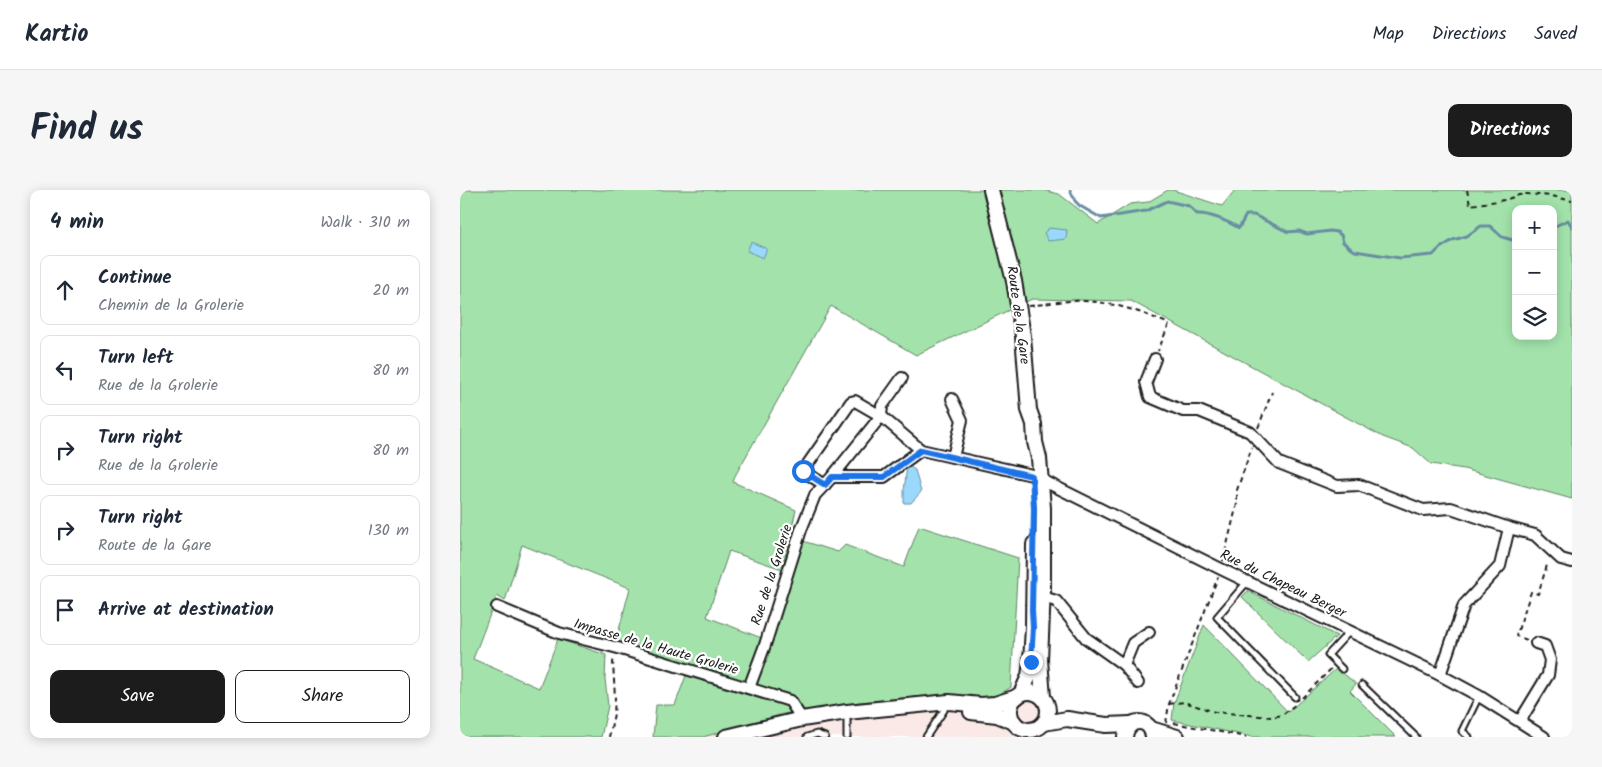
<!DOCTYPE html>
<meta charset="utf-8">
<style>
:root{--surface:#fff;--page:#f6f6f7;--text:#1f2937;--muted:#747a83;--line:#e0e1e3;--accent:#1c1c1c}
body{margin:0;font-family:Kalam,sans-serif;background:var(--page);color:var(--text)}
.controls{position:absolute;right:15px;top:15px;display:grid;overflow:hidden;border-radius:10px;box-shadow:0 2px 12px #0003}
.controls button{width:45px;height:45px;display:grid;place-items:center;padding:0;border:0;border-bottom:1px solid var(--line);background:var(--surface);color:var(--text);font:25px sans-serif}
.stop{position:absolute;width:15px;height:15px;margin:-11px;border:4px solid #1a73e8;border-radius:50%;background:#fff}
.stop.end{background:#1a73e8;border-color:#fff;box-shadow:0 1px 5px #0008}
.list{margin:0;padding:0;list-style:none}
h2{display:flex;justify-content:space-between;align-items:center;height:65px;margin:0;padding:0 20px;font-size:21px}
h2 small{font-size:16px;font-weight:400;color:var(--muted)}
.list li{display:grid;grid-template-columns:32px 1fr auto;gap:15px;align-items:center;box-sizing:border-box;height:70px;margin:0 10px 10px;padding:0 10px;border:1px solid var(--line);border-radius:10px}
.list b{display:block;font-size:19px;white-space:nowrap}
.list p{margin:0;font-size:16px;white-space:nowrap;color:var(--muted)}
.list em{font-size:16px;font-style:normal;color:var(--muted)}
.actions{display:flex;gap:10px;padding:15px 20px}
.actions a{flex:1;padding:11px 0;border:1px solid var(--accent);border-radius:10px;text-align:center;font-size:18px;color:var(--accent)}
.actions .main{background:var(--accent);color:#fff}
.icon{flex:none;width:28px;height:28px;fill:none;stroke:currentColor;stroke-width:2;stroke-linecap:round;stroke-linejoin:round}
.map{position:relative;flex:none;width:1112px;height:547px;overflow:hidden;border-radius:10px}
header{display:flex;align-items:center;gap:30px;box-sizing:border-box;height:70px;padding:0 25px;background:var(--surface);border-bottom:1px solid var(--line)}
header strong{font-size:24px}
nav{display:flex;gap:28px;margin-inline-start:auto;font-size:18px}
.intro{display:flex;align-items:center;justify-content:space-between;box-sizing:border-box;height:120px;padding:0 30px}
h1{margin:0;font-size:35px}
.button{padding:12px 22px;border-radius:10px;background:var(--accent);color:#fff;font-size:18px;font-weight:700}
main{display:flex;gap:30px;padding:0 30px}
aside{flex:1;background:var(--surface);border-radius:10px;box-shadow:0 2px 12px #0003}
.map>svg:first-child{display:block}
</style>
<header>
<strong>Kartio</strong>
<nav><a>Map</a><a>Directions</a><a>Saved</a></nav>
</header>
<div class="intro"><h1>Find us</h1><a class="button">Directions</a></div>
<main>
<aside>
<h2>4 min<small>Walk · 310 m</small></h2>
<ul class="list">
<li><svg class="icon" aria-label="ahead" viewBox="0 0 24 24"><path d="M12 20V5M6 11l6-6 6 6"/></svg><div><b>Continue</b><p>Chemin de la Grolerie</p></div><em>20 m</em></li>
<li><svg class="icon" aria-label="left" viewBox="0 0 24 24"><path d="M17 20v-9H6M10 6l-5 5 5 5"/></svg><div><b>Turn left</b><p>Rue de la Grolerie</p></div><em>80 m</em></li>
<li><svg class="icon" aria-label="right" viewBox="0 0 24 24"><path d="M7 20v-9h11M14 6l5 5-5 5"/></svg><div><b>Turn right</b><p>Rue de la Grolerie</p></div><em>80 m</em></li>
<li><svg class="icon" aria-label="right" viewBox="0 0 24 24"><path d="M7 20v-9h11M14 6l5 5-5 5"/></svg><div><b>Turn right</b><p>Route de la Gare</p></div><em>130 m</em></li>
<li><svg class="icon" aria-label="arrive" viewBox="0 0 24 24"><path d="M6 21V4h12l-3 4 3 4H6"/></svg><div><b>Arrive at destination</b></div></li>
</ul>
<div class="actions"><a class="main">Save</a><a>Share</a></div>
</aside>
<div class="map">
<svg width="1112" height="547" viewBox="0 0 1112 547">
<rect width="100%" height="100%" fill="#fff"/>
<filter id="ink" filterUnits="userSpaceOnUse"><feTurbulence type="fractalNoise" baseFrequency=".02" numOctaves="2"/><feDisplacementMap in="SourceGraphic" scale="10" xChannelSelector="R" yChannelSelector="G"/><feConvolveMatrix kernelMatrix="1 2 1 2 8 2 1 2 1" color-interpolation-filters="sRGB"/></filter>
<g filter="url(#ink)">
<path fill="#fae9e7" d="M 551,497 L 590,504 L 579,547 L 243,547 L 323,524 L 399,512 L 465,506 L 521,507 L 539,505 Z"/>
<g fill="#a3e3ab" stroke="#608064" fill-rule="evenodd">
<path d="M 0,0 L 583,0 L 599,4 L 638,34 L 670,14 L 688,12 L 708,0 L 713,0 L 762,16 L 775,0 L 1112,0 L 1112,309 L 1004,279 L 971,274 L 953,258 L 923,247 L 671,111 L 572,109 L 456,165 L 371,116 L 276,284 L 273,292 L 336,320 L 322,379 L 269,361 L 247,427 L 312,452 L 343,351 L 378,362 L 385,355 L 444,377 L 459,336 L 558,368 L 551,497 L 539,505 L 521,507 L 465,506 L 399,512 L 323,524 L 243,547 L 193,547 L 196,515 L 215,515 L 230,475 L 156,451 L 170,398 L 62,355 L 45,411 L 37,406 L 13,469 L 79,498 L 98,449 L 146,465 L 145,489 L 148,516 L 141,547 L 0,547 ZM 1056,19 L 1093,19 L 1093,146 L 1056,146 Z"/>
<path d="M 788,401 L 877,446 L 848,472 L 782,407 Z"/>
<path d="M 744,435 L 828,522 L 877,478 L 896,494 L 890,501 L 936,547 L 792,547 L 712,530 L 714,513 Z"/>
</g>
<g fill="#9bd9fc" stroke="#688da2">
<path d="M 589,38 L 607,40 L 606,49 L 588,51 L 584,43 Z"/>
<path d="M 291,52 L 307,59 L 303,68 L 287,61 Z"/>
<path d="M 447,275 L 455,280 L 461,302 L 451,313 L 444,313 L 444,301 Z"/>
</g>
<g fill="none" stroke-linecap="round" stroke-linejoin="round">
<g stroke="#688da2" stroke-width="3">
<path d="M 610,0 L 615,11 L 620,16 L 641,28 L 686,21 L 707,11 L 729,16 L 737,24 C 749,23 769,32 779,38 L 786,25 L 794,25 L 828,42 L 839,41 L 847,44 L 870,41 L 877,42 L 881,45 L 883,52 L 891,59 L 895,61 L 940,68 L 973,65 L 980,58 L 993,50 L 1007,46 L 1021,36 L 1030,36 L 1042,47 L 1056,51"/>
<path d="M 1093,37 L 1108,30 L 1112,37"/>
</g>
<defs>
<g id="service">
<path d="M 787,392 L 757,427 L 835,507"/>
<path d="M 882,479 L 868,465 L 889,442"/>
<path d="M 902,495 L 956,547"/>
<path d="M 387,523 L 387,547"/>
<path d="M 347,547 L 357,544 L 365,547"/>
<path d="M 466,547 L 484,520"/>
<path d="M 1009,547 L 1002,541 L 1019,506"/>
</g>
<g id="minor">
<path d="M 695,169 L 686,192 L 690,207 L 723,221 L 739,221 L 790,242 L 819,273 L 877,296 L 899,295 L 963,320 L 991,318 L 1049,338"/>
<path d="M 492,209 L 502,230 L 493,267"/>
<path d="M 372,287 L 424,287 L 461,260"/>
<path d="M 365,295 L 343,281 L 391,212 L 395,211 L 421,226 L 422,216 L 442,188"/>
<path d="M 583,407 L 596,411 L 626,448 L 664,475 L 678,493"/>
<path d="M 37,417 L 99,443 L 158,458 L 330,511 L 342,529"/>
<path d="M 664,475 L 673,453 L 689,442"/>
<path d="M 980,485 L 1004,415 L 1040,376 L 1049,338 L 1075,345 L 1101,369 L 1112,372"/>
<path d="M 289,498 L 305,455 L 341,340 L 355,305 L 372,287 L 421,226 L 461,260 L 572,285 L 761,379 L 980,485 L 1019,506 L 1084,547"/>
<path d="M 1060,531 L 1088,485 L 1090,470 L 1085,456 L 1076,453"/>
</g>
<g id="tertiary">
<path d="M 531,0 L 554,91 L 563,146 L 569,220 L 574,234 L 575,252 L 579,268 L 583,318 L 583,399 L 580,470 L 583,507"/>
<circle cx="569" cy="521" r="19"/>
<path d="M 561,504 L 569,486 L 571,472 L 573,437 L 574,354"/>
<path d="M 511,522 L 537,525 L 554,532"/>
<path d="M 584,533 L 607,529 L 646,535 L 671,534"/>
<path d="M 691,539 L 717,547"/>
<path d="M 266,547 L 342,529 L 387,522 L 489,512 L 521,515 L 535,514 L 557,507"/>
<path d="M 665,547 C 667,527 691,527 693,547"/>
</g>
</defs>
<use href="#service" stroke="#1c1c1c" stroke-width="9"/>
<use href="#minor" stroke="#1c1c1c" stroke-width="14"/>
<use href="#tertiary" stroke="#1c1c1c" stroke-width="18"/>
<g stroke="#1c1c1c" stroke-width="2" stroke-dasharray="5 4" stroke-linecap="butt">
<path d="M 1007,0 L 1010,15 L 1045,10 L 1059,5 L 1066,4 L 1092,6 L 1112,11"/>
<path d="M 569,116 C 586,114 605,110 623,111 C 653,112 682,122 709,134 L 698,161"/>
<path d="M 798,238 L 812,202"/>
<path d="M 763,371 L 777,314 L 777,300 L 792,257"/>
<path d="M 1067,450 L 1056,446 L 1071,402 L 1078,404 L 1088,372"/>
<path d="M 842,508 L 872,478"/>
<path d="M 709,514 L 724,512 L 755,522 L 812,527 L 822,525 L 836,514"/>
<path d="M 706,533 L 709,514 L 758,387"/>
<path d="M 714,533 L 786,547"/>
<path d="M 149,547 L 154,524 L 155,508 L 153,472 L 155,468"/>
</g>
<use href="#service" stroke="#fff" stroke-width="5"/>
<use href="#minor" stroke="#fff" stroke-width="10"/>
<use href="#tertiary" stroke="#fff" stroke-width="14"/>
</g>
</g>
<g fill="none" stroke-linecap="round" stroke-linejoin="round" filter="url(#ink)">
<path stroke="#1a73e8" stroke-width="6" d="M 343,281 L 365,295 L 372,287 L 424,287 L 461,260 L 572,286 L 574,318 L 572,420 L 573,437 L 571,472"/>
</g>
<g text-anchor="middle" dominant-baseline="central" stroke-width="4.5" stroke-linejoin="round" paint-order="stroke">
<g font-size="14" fill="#1c1c1c" stroke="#fff">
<text transform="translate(558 125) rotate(82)">Route de la Gare</text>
<text transform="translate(312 385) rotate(-72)">Rue de la Grolerie</text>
<text transform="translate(823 394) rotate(26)">Rue du Chapeau Berger</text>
<text transform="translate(196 457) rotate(16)">Impasse de la Haute Grolerie</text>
</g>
</g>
</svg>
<div class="controls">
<button>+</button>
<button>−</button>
<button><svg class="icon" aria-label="layers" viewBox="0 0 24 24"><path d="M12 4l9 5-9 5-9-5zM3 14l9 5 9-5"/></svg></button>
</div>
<div class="stop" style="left:343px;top:281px"></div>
<div class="stop end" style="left:571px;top:472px"></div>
</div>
</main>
